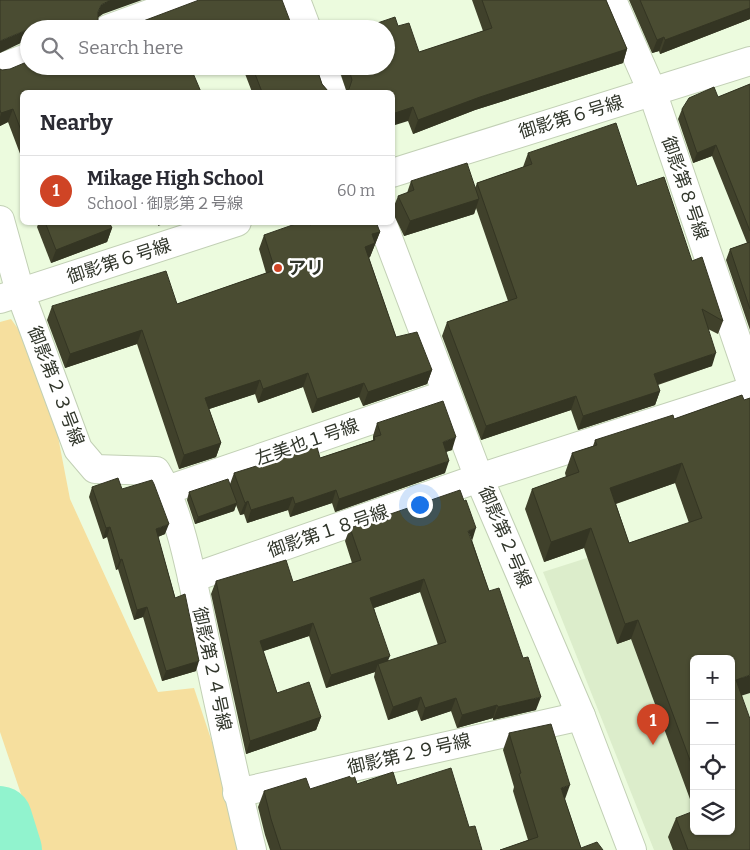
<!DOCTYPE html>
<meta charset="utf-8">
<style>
:root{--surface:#fff;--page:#f2f2f3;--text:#2b2b33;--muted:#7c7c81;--line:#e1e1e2;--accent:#cf4425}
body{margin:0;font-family:Bitter,"Noto Sans JP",serif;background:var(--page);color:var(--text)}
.controls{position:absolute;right:15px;bottom:15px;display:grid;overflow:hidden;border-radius:8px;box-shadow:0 1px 4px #0004}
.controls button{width:45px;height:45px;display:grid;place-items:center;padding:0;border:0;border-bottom:1px solid var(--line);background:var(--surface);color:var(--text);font:25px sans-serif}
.you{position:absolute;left:419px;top:504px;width:18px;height:18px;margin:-12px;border:4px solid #fff;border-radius:50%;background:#1a73e8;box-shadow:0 0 0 8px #1a73e833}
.badge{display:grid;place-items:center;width:32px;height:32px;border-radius:50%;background:var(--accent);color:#fff;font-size:16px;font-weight:700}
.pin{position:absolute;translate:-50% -41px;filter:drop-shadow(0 1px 2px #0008)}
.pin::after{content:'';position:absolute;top:26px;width:18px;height:15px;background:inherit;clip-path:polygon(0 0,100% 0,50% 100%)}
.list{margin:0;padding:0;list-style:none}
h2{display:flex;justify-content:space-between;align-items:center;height:65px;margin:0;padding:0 20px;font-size:21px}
h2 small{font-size:16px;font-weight:400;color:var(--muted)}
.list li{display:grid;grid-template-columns:32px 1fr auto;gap:15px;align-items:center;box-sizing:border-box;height:70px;padding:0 20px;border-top:1px solid var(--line)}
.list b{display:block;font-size:19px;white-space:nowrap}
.list p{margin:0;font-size:16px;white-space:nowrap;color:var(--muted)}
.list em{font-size:16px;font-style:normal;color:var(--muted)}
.icon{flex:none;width:28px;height:28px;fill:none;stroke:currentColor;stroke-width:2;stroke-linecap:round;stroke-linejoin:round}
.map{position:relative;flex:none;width:750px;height:850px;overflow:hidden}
.search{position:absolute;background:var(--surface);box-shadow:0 1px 4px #0004;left:20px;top:20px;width:375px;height:55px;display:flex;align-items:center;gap:12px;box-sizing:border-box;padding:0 18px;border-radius:28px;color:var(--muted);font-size:19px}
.panel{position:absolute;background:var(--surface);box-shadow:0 1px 4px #0004;left:20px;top:90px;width:375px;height:135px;border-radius:8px}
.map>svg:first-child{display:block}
</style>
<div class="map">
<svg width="750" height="850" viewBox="0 0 750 850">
<rect width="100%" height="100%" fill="#ecfbde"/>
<path fill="#dcedcb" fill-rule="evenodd" d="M 750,506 L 750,850 L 654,850 L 543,572 ZM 694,659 L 731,659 L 731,831 L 694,831 Z"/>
<path fill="#f6df9e" d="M 11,319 L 31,347 L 55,421 L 70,499 L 158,692 L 194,688 L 221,769 L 241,850 L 40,850 L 0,732 L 0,322 Z"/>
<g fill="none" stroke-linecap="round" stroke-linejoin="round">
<path stroke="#91f3ce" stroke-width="64" d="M 0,818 L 10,850"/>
<defs>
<g id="minor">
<path d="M 296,0 L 307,29"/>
<path d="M 612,0 L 652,91 L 750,379"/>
<path d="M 108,29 L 187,0"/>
<path d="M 322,66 L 332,92"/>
<path d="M 0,68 L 29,57"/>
<path d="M 392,173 L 750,61"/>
<path d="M 0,220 L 20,292 L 78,449 L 95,469 L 156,471 C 181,512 193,583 203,631 C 219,704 234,777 252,850"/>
<path d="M 382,222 L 479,478 L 581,716 L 632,850"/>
<path d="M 0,299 L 237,222"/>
<path d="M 167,490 L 447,394"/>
<path d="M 192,578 L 479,478 L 750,391"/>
<path d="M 237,793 L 581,716"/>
</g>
</defs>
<use href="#minor" stroke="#c2d0b5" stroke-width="30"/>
<use href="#minor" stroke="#fff" stroke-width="28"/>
</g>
<g fill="#40412b" fill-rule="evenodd">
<path d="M 472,0 L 606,0 L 627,49 L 623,63 L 475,110 L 413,134 L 408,121 L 346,90 L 338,66 L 386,66 L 398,26 L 419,52 L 483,31 Z"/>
<path d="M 629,0 L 750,0 L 750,19 L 660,54 L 659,51 L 652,53 Z"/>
<path d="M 242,66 L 316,66 L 322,84 L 328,91 L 332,92 L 252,92 Z"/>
<path d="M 0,69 L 22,92 L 22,159 L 8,122 L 0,126 Z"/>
<path d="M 750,84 L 750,330 L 726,260 L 730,249 L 747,243 L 712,156 L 693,163 L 678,119 L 682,109 L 718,97 Z"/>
<path d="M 528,153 L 637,186 L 692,261 L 723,321 L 718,334 L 708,329 L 712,366 L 658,385 L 660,391 L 655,405 L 578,430 L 571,410 L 481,440 L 442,336 L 447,322 L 508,301 L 476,208 L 474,214 L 404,236 L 392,211 L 398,196 L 407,193 L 411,181 L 475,188 L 477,183 L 523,167 Z"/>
<path d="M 39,222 L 109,222 L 112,228 L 107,242 L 51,263 L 37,227 Z"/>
<path d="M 310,225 L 380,232 L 370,257 L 369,258 L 396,337 L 432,370 L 427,384 L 363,406 L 359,397 L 312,413 L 303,387 L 258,403 L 255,394 L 209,409 L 221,443 L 216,457 L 179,469 L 137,344 L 65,368 L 47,320 L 52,306 L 177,304 L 266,273 L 259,249 L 264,235 Z"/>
<path d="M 742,395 L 742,695 L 750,850 L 673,850 L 668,837 L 676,818 L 731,831 L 694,659 L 694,810 L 631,639 L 617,644 L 584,548 L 544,562 L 525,509 L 532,489 L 566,477 L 565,473 L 572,453 L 593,446 L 595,440 L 674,419 ZM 675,483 L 689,523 L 629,543 L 616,504 Z"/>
<path d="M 377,423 L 452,450 L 446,452 L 445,473 L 335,512 L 332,503 L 290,517 L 288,510 L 247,523 L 244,514 L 240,515 L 236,505 L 234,511 L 195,524 L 187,500 L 189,492 L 230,484 L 234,473 L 320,458 L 373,440 L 373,436 Z"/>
<path d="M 92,487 L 122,489 L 165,534 L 158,537 L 196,671 L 162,681 L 143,617 L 134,620 L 118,569 L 116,570 L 107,537 L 103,539 L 89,497 Z"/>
<path d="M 350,528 L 472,540 L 489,591 L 536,710 L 493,720 L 493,718 L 457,728 L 451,711 L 421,721 L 417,710 L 388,720 L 374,677 L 375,672 L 326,688 L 309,636 L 263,651 L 277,693 L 321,717 L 316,730 L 246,754 L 211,594 L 216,581 L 293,582 L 352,563 L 345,541 ZM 420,592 L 438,645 L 388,661 L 374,608 Z"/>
<path d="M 509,733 L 565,800 L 581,848 L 500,850 L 528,840 L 513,791 L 514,787 L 503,750 Z"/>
<path d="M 357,784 L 397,785 L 469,827 L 482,850 L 270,850 L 265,835 L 258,807 L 264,791 L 310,789 Z"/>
</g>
<g fill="#343523">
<path d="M 110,0 L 142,0 L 103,14 L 96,19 L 98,12 L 101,5 Z"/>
<path d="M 750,8 L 750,19 L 660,54 L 665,40 Z"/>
<path d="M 29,29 L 29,42 L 23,42 L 0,53 L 0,41 Z"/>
<path d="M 664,37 L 659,51 L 652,53 L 657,40 Z"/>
<path d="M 627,49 L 623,63 L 475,110 L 413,134 L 418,120 L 480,97 Z"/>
<path d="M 413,107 L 408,121 L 392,126 L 392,114 Z"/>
<path d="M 13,109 L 8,122 L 0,126 L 0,117 L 1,113 Z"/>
<path d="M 716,145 L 712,156 L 693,163 L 697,153 Z"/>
<path d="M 479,199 L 474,214 L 404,236 L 410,221 Z"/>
<path d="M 159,222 L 168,222 L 158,226 Z"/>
<path d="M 112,228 L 107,242 L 51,263 L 56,250 Z"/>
<path d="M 380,232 L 370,257 L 360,261 L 365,247 L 372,234 Z"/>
<path d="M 142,330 L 137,344 L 65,368 L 70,354 Z"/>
<path d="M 716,353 L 712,366 L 649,387 L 654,374 Z"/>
<path d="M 432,370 L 427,384 L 363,406 L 368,392 Z"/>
<path d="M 308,373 L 303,387 L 258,403 L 263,389 Z"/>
<path d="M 260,380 L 255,394 L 200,412 L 205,398 Z"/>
<path d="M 364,383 L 359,397 L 312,413 L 317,399 Z"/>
<path d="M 660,391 L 655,405 L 578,430 L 583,416 Z"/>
<path d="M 576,396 L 571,410 L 481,440 L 486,426 Z"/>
<path d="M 456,437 L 452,450 L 438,454 L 443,442 Z"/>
<path d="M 221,443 L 216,457 L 179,469 L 184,455 Z"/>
<path d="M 449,461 L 445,473 L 335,512 L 339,499 Z"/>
<path d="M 682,463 L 675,483 L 603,508 L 610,488 Z"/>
<path d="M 336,490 L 332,503 L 290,517 L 295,504 Z"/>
<path d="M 293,497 L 288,510 L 247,523 L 251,510 Z"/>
<path d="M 248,501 L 244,514 L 240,515 L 245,503 Z"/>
<path d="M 237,503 L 234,511 L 195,524 L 198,517 Z"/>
<path d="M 169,524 L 165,534 L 152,539 L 156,529 Z"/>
<path d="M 110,527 L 107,537 L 103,539 L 106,528 Z"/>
<path d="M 476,528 L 472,541 L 468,531 Z"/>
<path d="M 591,528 L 584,548 L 544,562 L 551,542 Z"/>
<path d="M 122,559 L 118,569 L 116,570 L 120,560 Z"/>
<path d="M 424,579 L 420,592 L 365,611 L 370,598 Z"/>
<path d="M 147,607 L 143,617 L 134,620 L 137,610 Z"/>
<path d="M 638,620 L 631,639 L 617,644 L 625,624 Z"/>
<path d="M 313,623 L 309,636 L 255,654 L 260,641 Z"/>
<path d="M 390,656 L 385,668 L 378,664 L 375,672 L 326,688 L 331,675 Z"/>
<path d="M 199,661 L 196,671 L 162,681 L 166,671 Z"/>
<path d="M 750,675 L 750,693 L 731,699 L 736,680 Z"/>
<path d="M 421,697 L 417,710 L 388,720 L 393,707 Z"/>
<path d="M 541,697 L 536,710 L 493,720 L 498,707 Z"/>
<path d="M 456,698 L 451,711 L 421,721 L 425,708 Z"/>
<path d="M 497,705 L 493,718 L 457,728 L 462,715 Z"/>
<path d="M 321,717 L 316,730 L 246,754 L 250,741 Z"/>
<path d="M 570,785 L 564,802 L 561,788 Z"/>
</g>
<g fill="#4a4c32" stroke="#343523" fill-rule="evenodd">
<path d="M 0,0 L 110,0 L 101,5 L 98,12 L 98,21 L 103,28 L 106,29 L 29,29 L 0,41 Z"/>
<path d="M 199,0 L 282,0 L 293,29 L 237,29 L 237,28 L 235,29 L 122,29 Z"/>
<path d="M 482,0 L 606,0 L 627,49 L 480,97 L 418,120 L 413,107 L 392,114 L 392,92 L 343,92 L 349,89 L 352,80 L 348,66 L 386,66 L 386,29 L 360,29 L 395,17 L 398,26 L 409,23 L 419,52 L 492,28 Z"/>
<path d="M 640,0 L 750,0 L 750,8 L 665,40 L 664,37 L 657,40 Z"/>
<path d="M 29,61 L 29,66 L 190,66 L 201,92 L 22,92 L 22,133 L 13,109 L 1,113 L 0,110 L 0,69 L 2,70 L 10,69 Z"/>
<path d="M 252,66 L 316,66 L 322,84 L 328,91 L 332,92 L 262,92 Z"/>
<path d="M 750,84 L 750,231 L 716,145 L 697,153 L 682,109 L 689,98 L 714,87 L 718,97 Z"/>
<path d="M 616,123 L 637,186 L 664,177 L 692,261 L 702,257 L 723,321 L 702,309 L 716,353 L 654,374 L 660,391 L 583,416 L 576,396 L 486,426 L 447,322 L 517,298 L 477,183 L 532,164 L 528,153 Z"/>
<path d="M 467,163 L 479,199 L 410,221 L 398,196 L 414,190 L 411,181 Z"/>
<path d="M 45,222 L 109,222 L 112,228 L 56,250 Z"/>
<path d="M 301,222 L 309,222 L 310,225 L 318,222 L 376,222 L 380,232 L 372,234 L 375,243 L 365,247 L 396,337 L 417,332 L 432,370 L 368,392 L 364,383 L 317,399 L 308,373 L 263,389 L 260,380 L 205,398 L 221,443 L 184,455 L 142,330 L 70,354 L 52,306 L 166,271 L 177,304 L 275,270 L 264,235 Z"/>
<path d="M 750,242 L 750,309 L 730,249 Z"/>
<path d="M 742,395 L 744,400 L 750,398 L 750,675 L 736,680 L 750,719 L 750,850 L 688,850 L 676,818 L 694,811 L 694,831 L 731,831 L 731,659 L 694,659 L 694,771 L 638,620 L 625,624 L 591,528 L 551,542 L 532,489 L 579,472 L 572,453 L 597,445 L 595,440 L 673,415 L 674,419 ZM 682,463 L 702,518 L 629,543 L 610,488 Z"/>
<path d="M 443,401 L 456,437 L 443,442 L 449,461 L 339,499 L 336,490 L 295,504 L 293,497 L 251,510 L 248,501 L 245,503 L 234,473 L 317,447 L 320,458 L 375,440 L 374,437 L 381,435 L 377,423 Z"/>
<path d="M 118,478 L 122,489 L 152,480 L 154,484 L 169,524 L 156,529 L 175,598 L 185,594 L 199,661 L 166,671 L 147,607 L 137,610 L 122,559 L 120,560 L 110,527 L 106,528 L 92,487 Z"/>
<path d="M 228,479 L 237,503 L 198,517 L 189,492 Z"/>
<path d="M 460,490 L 464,501 L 466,500 L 476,528 L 468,531 L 489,591 L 499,588 L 523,658 L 528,657 L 541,697 L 498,707 L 497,705 L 462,715 L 456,698 L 425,708 L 421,697 L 393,707 L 378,664 L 446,642 L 424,579 L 370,598 L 390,656 L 331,675 L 313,623 L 260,641 L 277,693 L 309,682 L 321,717 L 250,741 L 216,581 L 286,560 L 293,582 L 361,560 L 350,528 Z"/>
<path d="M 551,724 L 570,785 L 561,788 L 581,848 L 597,842 L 603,850 L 500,850 L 538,837 L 519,774 L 521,773 L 509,733 Z"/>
<path d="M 451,768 L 469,827 L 475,826 L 482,850 L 281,850 L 271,819 L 264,791 L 306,778 L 310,789 L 354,775 L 357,784 L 393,772 L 397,785 Z"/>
</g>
<circle fill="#cf4425" stroke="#fff" stroke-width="2" cx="278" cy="268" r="5"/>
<g text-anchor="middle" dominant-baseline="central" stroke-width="5" stroke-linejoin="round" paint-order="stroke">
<g font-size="18" fill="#30352a" stroke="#fff">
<text transform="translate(571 117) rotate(-17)">御影第６号線</text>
<text transform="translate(685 188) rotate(71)">御影第８号線</text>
<text transform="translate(119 261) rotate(-18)">御影第６号線</text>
<text transform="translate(56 386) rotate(69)">御影第２３号線</text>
<text transform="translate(307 442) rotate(-19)">左美也１号線</text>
<text transform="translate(328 531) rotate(-19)">御影第１８号線</text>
<text transform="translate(505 537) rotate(67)">御影第２号線</text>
<text transform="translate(212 669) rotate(78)">御影第２４号線</text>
<text transform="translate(409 754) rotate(-13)">御影第２９号線</text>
</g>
<g font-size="18" font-weight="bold" fill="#30352a" stroke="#fff" text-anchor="start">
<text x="288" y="268">アリ</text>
</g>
</g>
</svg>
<div class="controls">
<button>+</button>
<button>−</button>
<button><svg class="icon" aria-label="locate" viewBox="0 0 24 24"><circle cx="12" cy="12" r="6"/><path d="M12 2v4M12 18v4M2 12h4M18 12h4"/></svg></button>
<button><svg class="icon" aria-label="layers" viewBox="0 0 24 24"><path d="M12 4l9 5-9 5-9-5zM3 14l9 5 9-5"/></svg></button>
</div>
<div class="you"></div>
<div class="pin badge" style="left:653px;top:745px">1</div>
<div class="search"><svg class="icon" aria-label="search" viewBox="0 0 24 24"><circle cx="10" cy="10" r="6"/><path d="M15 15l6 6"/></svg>Search here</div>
<section class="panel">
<h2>Nearby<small></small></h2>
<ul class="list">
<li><span class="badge">1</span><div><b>Mikage High School</b><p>School · 御影第２号線</p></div><em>60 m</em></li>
</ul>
</section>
</div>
